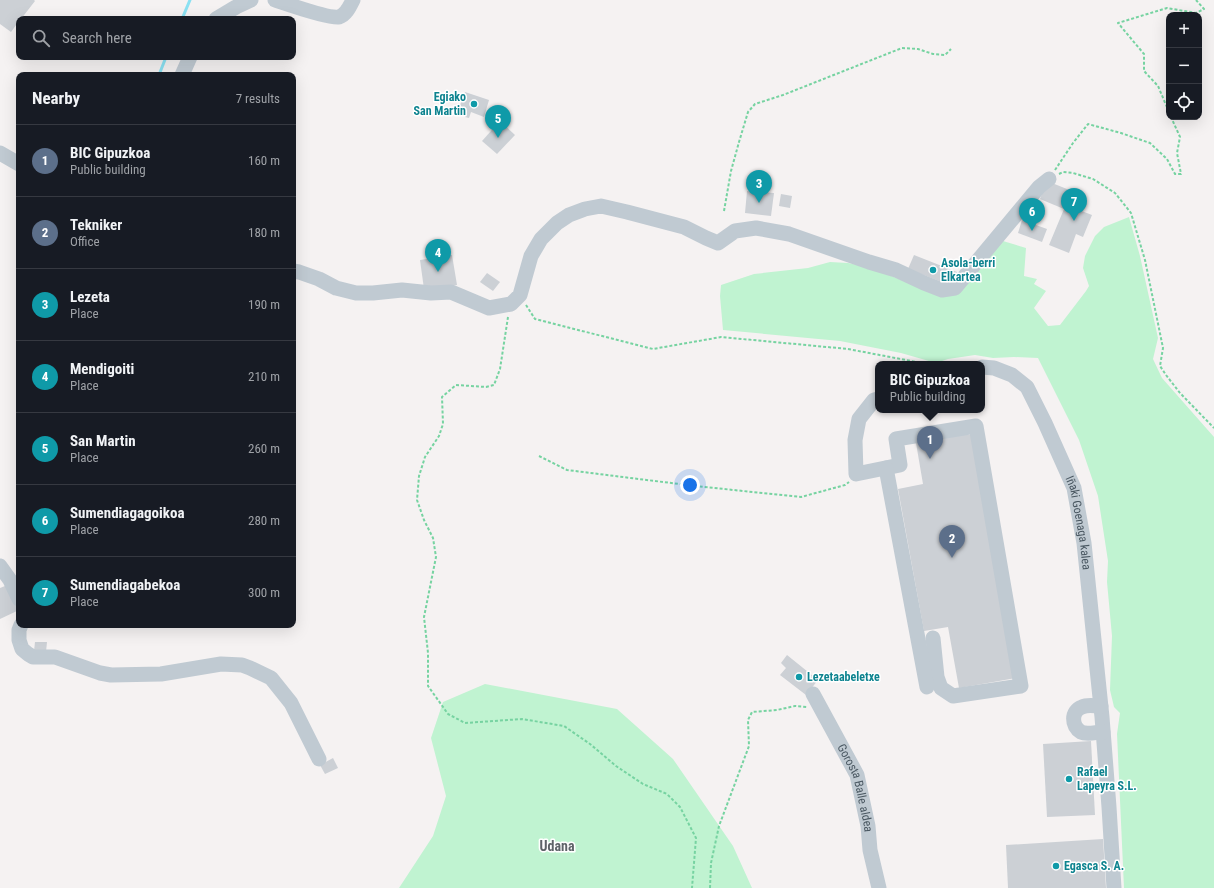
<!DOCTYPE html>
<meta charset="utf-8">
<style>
:root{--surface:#171b24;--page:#20242c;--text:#f1f3f6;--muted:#9ea1a6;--line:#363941;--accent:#107df1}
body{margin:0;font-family:"Roboto Condensed",sans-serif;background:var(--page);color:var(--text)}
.controls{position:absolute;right:12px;top:12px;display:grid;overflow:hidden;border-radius:8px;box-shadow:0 4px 16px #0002}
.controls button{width:36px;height:36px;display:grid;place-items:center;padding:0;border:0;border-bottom:1px solid var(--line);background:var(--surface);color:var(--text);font:20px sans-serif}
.you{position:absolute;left:690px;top:485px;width:14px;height:14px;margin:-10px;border:3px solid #fff;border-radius:50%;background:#1a73e8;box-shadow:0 0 0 6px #1a73e833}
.badge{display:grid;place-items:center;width:26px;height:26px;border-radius:50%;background:var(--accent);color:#fff;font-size:13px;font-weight:700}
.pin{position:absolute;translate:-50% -33px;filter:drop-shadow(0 1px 2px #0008)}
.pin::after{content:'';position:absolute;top:21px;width:14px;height:12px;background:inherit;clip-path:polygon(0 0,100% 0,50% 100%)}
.popup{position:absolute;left:875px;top:361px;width:110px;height:52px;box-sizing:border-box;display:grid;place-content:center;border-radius:8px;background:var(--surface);filter:drop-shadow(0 1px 3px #0005);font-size:13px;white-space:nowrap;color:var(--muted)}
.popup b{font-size:15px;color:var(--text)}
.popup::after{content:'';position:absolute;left:50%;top:100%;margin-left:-8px;border:8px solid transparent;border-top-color:var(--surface)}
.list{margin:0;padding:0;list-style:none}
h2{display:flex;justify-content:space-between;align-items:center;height:52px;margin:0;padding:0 16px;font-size:17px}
h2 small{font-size:13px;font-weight:400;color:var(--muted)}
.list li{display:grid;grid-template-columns:26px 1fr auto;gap:12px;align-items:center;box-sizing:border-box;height:72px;padding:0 16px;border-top:1px solid var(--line)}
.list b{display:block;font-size:15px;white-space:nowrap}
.list p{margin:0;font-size:13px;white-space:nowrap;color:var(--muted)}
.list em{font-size:13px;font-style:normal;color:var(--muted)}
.icon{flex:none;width:22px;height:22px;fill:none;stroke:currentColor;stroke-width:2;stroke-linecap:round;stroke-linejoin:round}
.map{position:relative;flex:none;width:1214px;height:888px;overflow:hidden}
.search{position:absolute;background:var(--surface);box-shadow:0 4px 16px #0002;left:16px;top:16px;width:280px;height:44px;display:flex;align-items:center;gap:10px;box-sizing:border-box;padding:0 14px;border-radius:8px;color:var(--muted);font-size:15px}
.panel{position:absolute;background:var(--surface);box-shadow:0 4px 16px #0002;left:16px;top:72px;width:280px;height:556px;border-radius:8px}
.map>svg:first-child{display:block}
</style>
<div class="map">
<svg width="1214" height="888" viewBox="0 0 1214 888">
<rect width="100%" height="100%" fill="#f5f2f2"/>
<g fill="#c0f3d1">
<path d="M 1129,217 L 1140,256 L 1158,338 L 1153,359 L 1162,378 L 1214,437 L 1214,888 L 1124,888 L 1117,734 L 1120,713 L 1114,707 L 1110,690 L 1112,636 L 1107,582 L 1108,561 L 1098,496 L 1079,440 L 1038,358 L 1014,357 L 993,358 L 975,355 L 948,359 L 936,363 L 901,353 L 840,341 L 723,330 L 720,296 L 721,285 L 754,274 L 808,268 L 830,262 L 848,263 L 872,268 L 940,296 L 1003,241 L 1026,248 L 1024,276 L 1037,279 L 1034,284 L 1046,291 L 1034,308 L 1048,326 L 1060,325 L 1086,291 L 1089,286 L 1083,268 L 1085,256 L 1095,236 L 1104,227 Z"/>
<path d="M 485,684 L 617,709 L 673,759 L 733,846 L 752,888 L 399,888 L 433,836 L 446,796 L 431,738 L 443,702 Z"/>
</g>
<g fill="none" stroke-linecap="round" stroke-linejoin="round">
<g stroke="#8be1f2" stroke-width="3">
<path d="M 182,19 L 190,0"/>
<path d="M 159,75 L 166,57"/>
</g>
</g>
<g fill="#ccd0d5">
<path d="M 0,0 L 34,0 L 35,1 L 21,19 L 19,19 L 19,21 L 11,32 L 0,24 Z"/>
<path d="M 465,92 L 489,100 L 484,117 L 471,112 L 469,118 L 465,117 L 467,111 L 459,108 Z"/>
<path d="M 500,121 L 515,135 L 497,154 L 482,141 Z"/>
<path d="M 1047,181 L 1072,191 L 1066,205 L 1092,215 L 1083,237 L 1076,234 L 1069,253 L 1049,245 L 1064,209 L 1040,199 Z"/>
<path d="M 747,191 L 774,193 L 771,216 L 745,213 Z"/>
<path d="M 781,194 L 792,196 L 790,208 L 779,206 Z"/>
<path d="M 1022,220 L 1047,229 L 1042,242 L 1018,233 Z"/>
<path d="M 452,255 L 457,285 L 424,289 L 420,260 Z"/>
<path d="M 914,255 L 957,272 L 952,286 L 908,269 Z"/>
<path d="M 487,273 L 500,282 L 493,291 L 480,282 Z"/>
<path d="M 967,429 L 968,435 L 972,435 L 1016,678 L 959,688 L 948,627 L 924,631 L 898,489 L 923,484 L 916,443 L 930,441 Z"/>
<path d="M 10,584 L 19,604 L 19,610 L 0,619 L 0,588 Z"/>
<path d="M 35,642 L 47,642 L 46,652 L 34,651 Z"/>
<path d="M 787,655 L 818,680 L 806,695 L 780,675 L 786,668 L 781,663 Z"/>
<path d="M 1091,741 L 1095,815 L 1047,817 L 1043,744 Z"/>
<path d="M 333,758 L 338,768 L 325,774 L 320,765 Z"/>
<path d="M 1103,839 L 1106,888 L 1008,888 L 1006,845 Z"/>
</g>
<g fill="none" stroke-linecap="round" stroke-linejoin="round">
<g stroke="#76d3a1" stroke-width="2" stroke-dasharray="3 2" stroke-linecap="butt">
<path d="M 1169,112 L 1158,86 L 1144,71 L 1144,54 L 1118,23 L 1167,8 L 1196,13 L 1204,9 L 1196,0"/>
<path d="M 1055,170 L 1073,143 L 1088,124 L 1121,133 L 1150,143 L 1167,159 L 1175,174 L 1181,174 L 1177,153 L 1180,137 L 1171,117"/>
<path d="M 1059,174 L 1063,172 L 1073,173 L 1093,179 L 1115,193 L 1131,213 L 1145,260 L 1163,348 L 1160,366 L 1166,375 L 1180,393 L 1214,428"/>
<path d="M 724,211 L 731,171 L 739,142 L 748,112 L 755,104 L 783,95 L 902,48 L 918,49 L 933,54 L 945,55 L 951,49"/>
<path d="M 526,305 L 535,319 L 653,349 L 721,337 L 848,349 L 927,364"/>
<path d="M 508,317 L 500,369 L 494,385 L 486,387 L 456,385 L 442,397 L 443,424 L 439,436 L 425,457 L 419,476 L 417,500 L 424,520 L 433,538 L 436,557 L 424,617 L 428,653 L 428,686 L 448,714 L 465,723 L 522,719 L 564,726 L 590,744 L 616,766 L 643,784 L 667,794 L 680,807 L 696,838 L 692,888"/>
<path d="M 539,456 L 567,470 L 695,486 L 801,497 L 845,485 L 849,482"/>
<path d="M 710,888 L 711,863 L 719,826 L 749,746 L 748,720 L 752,712 L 777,710 L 795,706 L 807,707"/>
</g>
<g stroke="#c0cad2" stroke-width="15">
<path d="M 275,0 C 287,4 329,19 339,17 C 346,15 350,6 353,0"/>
<path d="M 216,19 L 236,7 L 251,0"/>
<path d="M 182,75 L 190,57"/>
<path d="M 0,153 L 19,164"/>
<path d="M 293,271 L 299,272 L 319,279 L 336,288 L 356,293 L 373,293 L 402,290 L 431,293 L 451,292 L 489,308 L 511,304 L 520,295 L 531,256 L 541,239 L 557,223 L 569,215 L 585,209 L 601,206 L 627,212 L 684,227 L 706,238 L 718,243 L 735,231 L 756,228 L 789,234 L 869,262 L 896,270 L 924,283 L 942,290 L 955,288 L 1039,187 L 1049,179"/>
<path id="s1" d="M 982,367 L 994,368 L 1012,375 L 1027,387 L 1045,423 L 1074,488 L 1084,543 L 1102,717 L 1109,807 L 1114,888"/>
<path d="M 878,399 L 874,400 L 859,419 L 855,440 L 856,474 L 900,465 L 896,439 L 976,426 L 1021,686 L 953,696 L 941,688 L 937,677 L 933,638"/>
<path d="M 886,468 L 927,687"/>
<path d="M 0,566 L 10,580 L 19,599"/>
<path d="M 21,625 L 19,630 L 19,640 L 22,649 L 28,654 L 33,657 L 55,657 L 100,673 L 111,675 L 161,674 L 221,664 L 242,665 L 250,668 L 271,678 L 291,703 L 319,759"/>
<path id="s2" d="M 813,694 L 857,775 L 868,826 L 870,850 L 879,888"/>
<path d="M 1101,706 C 1094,706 1088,704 1082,707 C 1071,711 1071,726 1081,732 C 1087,735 1096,732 1103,732"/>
</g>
</g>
<g fill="#0f9aa8" stroke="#fff" stroke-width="1.5">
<circle cx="474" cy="104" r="4"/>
<circle cx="933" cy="270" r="4"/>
<circle cx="799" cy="677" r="4"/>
<circle cx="1069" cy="779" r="4"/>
<circle cx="1056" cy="866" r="4"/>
</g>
<g text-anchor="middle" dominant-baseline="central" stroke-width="3" stroke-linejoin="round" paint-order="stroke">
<g font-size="12" font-weight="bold" fill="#0d838f" stroke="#fff" text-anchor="start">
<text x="466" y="97" text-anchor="end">Egiako<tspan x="466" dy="14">San Martin</tspan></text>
<text x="941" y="263">Asola-berri<tspan x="941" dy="14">Elkartea</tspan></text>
<text x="807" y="677">Lezetaabeletxe</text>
<text x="1077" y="772">Rafael<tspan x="1077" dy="14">Lapeyra S.L.</tspan></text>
<text x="1064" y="866">Egasca S. A.</text>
</g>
<g font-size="12" fill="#495761" stroke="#fff">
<text stroke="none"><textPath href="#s1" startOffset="197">Iñaki Goenaga kalea</textPath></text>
<text stroke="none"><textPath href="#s2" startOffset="104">Gorosta Balle aldea</textPath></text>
</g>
<g font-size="14" font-weight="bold" fill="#5e6368" stroke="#fff">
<text x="557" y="846">Udana</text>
</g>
</g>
</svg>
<div class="controls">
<button>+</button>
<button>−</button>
<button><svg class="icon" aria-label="locate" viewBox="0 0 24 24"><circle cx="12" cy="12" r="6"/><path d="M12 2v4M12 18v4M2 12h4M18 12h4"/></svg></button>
</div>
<div class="you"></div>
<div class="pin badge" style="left:930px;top:459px;background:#5c6f8a">1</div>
<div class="popup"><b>BIC Gipuzkoa</b>Public building</div>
<div class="pin badge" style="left:952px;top:558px;background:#5c6f8a">2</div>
<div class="pin badge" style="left:759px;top:203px;background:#0f9aa8">3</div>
<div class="pin badge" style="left:438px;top:272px;background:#0f9aa8">4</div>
<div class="pin badge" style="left:498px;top:138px;background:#0f9aa8">5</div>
<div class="pin badge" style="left:1032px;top:231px;background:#0f9aa8">6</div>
<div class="pin badge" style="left:1074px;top:221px;background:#0f9aa8">7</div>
<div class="search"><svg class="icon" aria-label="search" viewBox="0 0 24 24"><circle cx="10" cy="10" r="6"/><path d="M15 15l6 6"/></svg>Search here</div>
<section class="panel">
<h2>Nearby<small>7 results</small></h2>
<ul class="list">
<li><span class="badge" style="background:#5c6f8a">1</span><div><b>BIC Gipuzkoa</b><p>Public building</p></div><em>160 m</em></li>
<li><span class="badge" style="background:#5c6f8a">2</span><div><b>Tekniker</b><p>Office</p></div><em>180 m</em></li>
<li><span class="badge" style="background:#0f9aa8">3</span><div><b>Lezeta</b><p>Place</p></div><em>190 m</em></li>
<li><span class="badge" style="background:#0f9aa8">4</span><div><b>Mendigoiti</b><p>Place</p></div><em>210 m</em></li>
<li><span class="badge" style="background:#0f9aa8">5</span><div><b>San Martin</b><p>Place</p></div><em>260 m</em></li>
<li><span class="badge" style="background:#0f9aa8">6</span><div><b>Sumendiagagoikoa</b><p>Place</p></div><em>280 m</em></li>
<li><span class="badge" style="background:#0f9aa8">7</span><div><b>Sumendiagabekoa</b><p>Place</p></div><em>300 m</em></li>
</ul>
</section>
</div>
